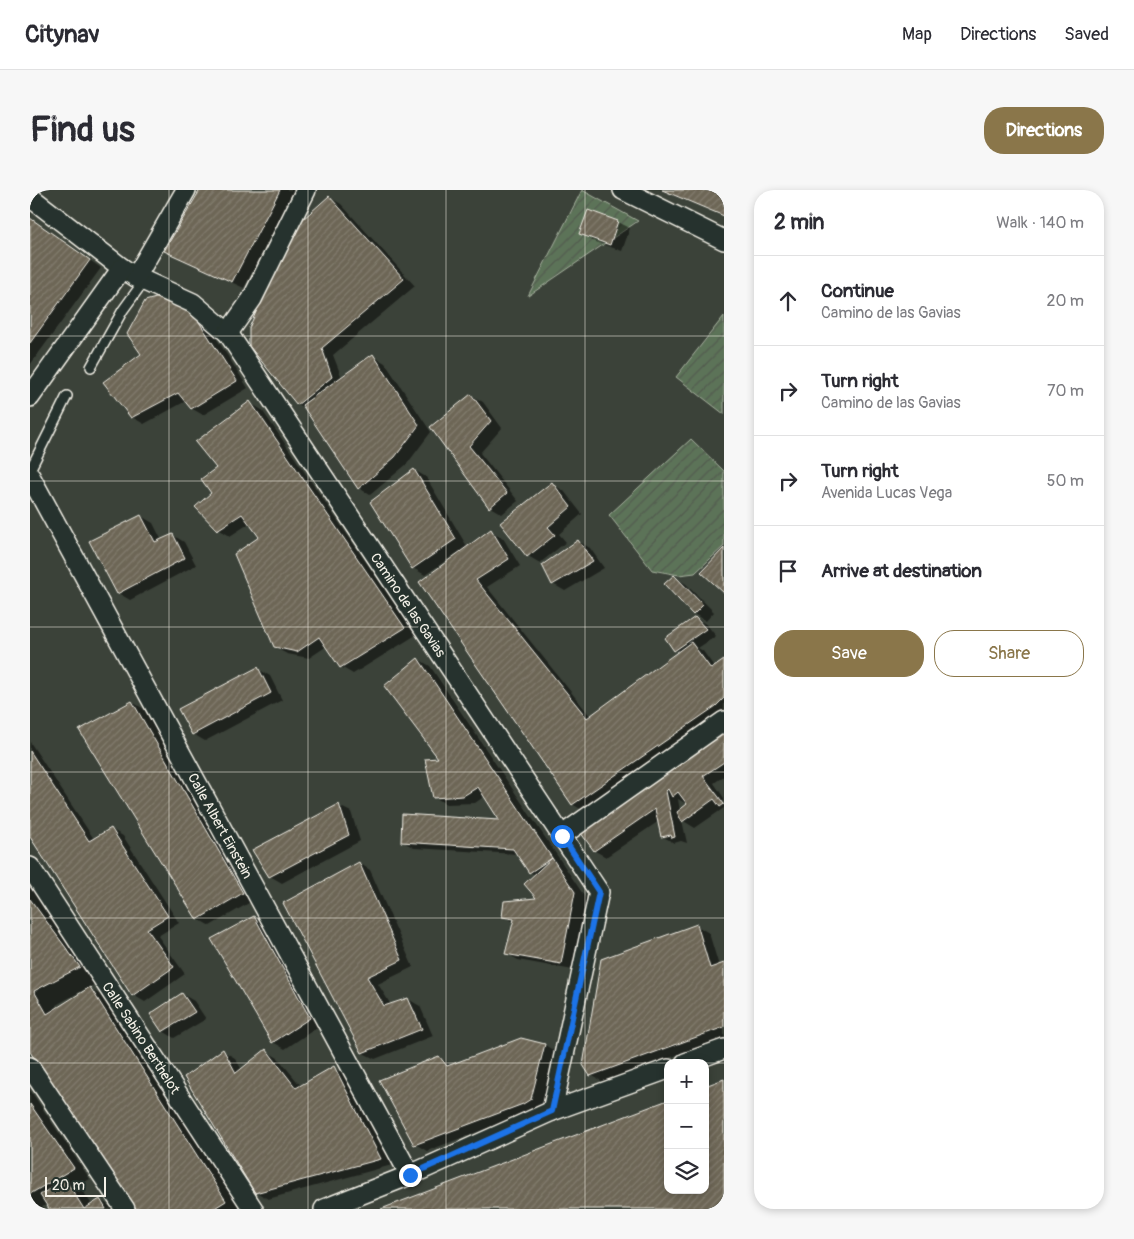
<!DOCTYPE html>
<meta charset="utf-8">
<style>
:root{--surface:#fff;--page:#f7f7f7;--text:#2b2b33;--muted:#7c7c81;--line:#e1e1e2;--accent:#8a764a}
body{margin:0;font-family:Pangolin,sans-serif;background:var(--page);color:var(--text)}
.controls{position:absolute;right:15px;bottom:15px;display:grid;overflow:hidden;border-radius:10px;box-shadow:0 2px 8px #0003}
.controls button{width:45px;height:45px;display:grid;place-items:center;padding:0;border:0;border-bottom:1px solid var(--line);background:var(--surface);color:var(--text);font:25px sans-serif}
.scale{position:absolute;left:15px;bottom:12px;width:61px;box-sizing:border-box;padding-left:5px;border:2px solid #f4f1e8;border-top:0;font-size:14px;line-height:18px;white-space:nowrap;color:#f4f1e8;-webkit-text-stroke:4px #26332d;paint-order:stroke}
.stop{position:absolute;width:15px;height:15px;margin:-11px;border:4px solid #1a73e8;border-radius:50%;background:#fff}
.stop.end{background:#1a73e8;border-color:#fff;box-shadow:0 1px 5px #0008}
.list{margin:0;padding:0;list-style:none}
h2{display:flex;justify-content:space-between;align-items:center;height:65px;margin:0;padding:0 20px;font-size:21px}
h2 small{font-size:16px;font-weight:400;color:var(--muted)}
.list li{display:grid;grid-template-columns:32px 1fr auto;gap:15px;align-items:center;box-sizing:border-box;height:90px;padding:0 20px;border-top:1px solid var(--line)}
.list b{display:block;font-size:19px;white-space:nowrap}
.list p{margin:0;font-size:16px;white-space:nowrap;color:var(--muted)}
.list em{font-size:16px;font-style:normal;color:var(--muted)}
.actions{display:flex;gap:10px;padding:15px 20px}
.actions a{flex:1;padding:11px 0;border:1px solid var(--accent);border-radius:20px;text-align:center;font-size:18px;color:var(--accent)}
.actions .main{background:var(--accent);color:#fff}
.icon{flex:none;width:28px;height:28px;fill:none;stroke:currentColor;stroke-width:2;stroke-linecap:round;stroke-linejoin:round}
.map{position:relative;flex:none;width:694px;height:1019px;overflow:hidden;border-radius:20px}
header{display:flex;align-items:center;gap:30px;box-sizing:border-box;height:70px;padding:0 25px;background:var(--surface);border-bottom:1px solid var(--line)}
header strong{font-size:24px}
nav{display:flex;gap:28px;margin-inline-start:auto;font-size:18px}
.intro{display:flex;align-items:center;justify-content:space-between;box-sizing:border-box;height:120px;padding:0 30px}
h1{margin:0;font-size:35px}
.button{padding:12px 22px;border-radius:20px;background:var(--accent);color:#fff;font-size:18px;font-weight:700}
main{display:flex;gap:30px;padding:0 30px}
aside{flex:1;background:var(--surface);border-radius:20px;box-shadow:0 2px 8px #0003}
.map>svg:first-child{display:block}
</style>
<header>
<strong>Citynav</strong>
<nav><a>Map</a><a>Directions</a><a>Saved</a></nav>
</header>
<div class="intro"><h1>Find us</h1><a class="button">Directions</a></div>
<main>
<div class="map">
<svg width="694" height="1019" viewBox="0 0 694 1019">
<defs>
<pattern id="garden-furrows" width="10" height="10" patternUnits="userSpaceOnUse" patternTransform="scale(1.25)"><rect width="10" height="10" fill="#5c7358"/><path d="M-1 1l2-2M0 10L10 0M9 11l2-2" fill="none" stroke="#525b4e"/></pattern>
<pattern id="building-hatch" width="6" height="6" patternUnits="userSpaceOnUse" patternTransform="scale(1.25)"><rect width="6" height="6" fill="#6d6656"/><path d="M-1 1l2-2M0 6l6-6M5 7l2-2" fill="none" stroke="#827c6e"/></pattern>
</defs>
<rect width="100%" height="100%" fill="#3b4239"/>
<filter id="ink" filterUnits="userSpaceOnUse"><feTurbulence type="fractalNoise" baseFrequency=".02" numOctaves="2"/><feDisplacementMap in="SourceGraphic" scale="10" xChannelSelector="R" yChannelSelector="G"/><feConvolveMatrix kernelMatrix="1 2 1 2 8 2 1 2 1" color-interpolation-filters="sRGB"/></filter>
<g filter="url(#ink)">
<g fill="url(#garden-furrows)" stroke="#a8b2a0">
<path d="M 552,0 L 608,31 L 498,106 Z"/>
<path d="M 694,126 L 694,224 L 646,187 Z"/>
<path d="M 661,249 L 694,281 L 694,356 L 665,383 L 649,385 L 622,380 L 579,325 Z"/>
</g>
<g fill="#0007" fill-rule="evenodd">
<path d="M 171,0 L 265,0 L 214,98 L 147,67 Z"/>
<path d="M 630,0 L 694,0 L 694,26 Z"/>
<path d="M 299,7 L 311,14 L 385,96 L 303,165 L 312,188 L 343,166 L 355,173 L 401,242 L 377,274 L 340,305 L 329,298 L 276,219 L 268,214 Z"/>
<path d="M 559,21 L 588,32 L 600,38 L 592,61 L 563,51 L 551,44 Z"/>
<path d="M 0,28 L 71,78 L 0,175 Z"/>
<path d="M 116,112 L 174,129 L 218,198 L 173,225 L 161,218 L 156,211 L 114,234 L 102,227 L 112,165 Z"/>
<path d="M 441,205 L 453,212 L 472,238 L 450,263 L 488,311 L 472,324 L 460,317 L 402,237 Z"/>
<path d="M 220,213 L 232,220 L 386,445 L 323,484 L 311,477 L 297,456 L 279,468 L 257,464 L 244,457 L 230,348 L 220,333 L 200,346 L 188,339 L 183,303 L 188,278 Z"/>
<path d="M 384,280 L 396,287 L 438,358 L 461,341 L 473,348 L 490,376 L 457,397 L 561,527 L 649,462 L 645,460 L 666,428 L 677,435 L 686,446 L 668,458 L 673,461 L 685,478 L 694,472 L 694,526 L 554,621 L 542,614 L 428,365 L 427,363 L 395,385 L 383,378 Z"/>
<path d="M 522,294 L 534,301 L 552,324 L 529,344 L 536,352 L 510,373 L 498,366 L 472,333 Z"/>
<path d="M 111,326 L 123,333 L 132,351 L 143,345 L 154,352 L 166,375 L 100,410 L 88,403 Z"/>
<path d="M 548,351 L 560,358 L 574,378 L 535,401 L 523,394 Z"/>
<path d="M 644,387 L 656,394 L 684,422 L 676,431 L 664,424 Z"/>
<path d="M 388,469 L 400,476 L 557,710 L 543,780 L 488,770 L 476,763 L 484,732 L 473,726 L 508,709 L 505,685 L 500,682 L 488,664 L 384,658 L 372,651 L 472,631 L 455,606 L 445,613 L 416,614 L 404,607 L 410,569 Z"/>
<path d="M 228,479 L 240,486 L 252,510 L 175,551 L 163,544 Z"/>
<path d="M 102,512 L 114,519 L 224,710 L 180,736 L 168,729 Z"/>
<path d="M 694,541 L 694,586 L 684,593 L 694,608 L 694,618 L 665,638 L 652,630 L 657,653 L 651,651 L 644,653 L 632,646 L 629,631 L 576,667 L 565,661 ZM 648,609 L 655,613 L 657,611 L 659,614 L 650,621 Z"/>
<path d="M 0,552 L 64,649 L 81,639 L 93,646 L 149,733 L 128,746 L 155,784 L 115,812 L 103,805 L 0,645 Z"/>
<path d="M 309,616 L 321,622 L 330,651 L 252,693 L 240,686 Z"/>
<path d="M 329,673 L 340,680 L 383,777 L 348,794 L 361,815 L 378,809 L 390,816 L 403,846 L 345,869 L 333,863 Z"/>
<path d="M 0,692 L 72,790 L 58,798 L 83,812 L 214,1019 L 108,1019 L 0,859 ZM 57,798 L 58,800 L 28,818 L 26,815 Z"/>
<path d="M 224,727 L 235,734 L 291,835 L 255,859 L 243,852 Z"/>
<path d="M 667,736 L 679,743 L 689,776 L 694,774 L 694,848 L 573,892 L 561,885 Z"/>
<path d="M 152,804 L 164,811 L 176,829 L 144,848 L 133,841 Z"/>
<path d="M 515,855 L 526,862 L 512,915 L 505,920 L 397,961 L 385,954 L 409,867 L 422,876 Z"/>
<path d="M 193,861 L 205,868 L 212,880 L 236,861 L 248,868 L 271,896 L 304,878 L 316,885 L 362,975 L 238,1009 L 226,1002 Z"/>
<path d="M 0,900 L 60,989 L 46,997 L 53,1001 L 62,1015 L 70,1010 L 85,1019 L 20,1019 L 17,1014 L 9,1019 L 0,1013 Z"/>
</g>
<g fill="url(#building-hatch)" stroke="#f4f1e8">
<path d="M 170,0 L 250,0 L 202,92 L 134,61 Z"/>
<path d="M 632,0 L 694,0 L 694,26 Z"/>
<path d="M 299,6 L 374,89 L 292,158 L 302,187 L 267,215 L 219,156 L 219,138 L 263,38 Z"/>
<path d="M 558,20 L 588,31 L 580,55 L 549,44 Z"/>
<path d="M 0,28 L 60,70 L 0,153 Z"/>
<path d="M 133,106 L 162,121 L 207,191 L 161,219 L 148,203 L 101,228 L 73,192 L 111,164 L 97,144 L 115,111 Z"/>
<path d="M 343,164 L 389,235 L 365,267 L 328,299 L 272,215 Z"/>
<path d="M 441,204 L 461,231 L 439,256 L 477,303 L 459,318 L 400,237 Z"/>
<path d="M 220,211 L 375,438 L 310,478 L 289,447 L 267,462 L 244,457 L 204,364 L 229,347 L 212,324 L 187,340 L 165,317 L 181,303 L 171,289 L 186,278 L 165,252 Z"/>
<path d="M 384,279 L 426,349 L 382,379 L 340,312 Z"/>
<path d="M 522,292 L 541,317 L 518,337 L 525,345 L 497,367 L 470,333 Z"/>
<path d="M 111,325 L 125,352 L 143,344 L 155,368 L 87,404 L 59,351 Z"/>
<path d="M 461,339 L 479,369 L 446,390 L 557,528 L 661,452 L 681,479 L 694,470 L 694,508 L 686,516 L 542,615 L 389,392 Z"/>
<path d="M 548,350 L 563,371 L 522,395 L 512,375 Z"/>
<path d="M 694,358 L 694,403 L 671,382 Z"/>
<path d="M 644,385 L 673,415 L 663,425 L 634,394 Z"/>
<path d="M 665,427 L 676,439 L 644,461 L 635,448 Z"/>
<path d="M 388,468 L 522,668 L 499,683 L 483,659 L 371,652 L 372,624 L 469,630 L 448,597 L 433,606 L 403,608 L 395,569 L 408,568 L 354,496 Z"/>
<path d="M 228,477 L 241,503 L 162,545 L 148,519 Z"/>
<path d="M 102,511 L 213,703 L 167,730 L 49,540 Z"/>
<path d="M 694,540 L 694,572 L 673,586 L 694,614 L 690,617 L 684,609 L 652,632 L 647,622 L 657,614 L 648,602 L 642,607 L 638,599 L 636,601 L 645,647 L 642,648 L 641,645 L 631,647 L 625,619 L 564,661 L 550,642 Z"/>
<path d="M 0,561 L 59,651 L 81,638 L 138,726 L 117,739 L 144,777 L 102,806 L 0,647 Z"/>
<path d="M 309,614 L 319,645 L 239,687 L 222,660 Z"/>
<path d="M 522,668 L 545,702 L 531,774 L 475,764 L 484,729 L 472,727 L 474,711 L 506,708 L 494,694 Z"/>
<path d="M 329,672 L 372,770 L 337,787 L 354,816 L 378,808 L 392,839 L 332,863 L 253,713 Z"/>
<path d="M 0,709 L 50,777 L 4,801 L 17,824 L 60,797 L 196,1011 L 183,1019 L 106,1019 L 0,862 Z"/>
<path d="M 224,726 L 280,828 L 242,853 L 181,749 Z"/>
<path d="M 667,734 L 680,778 L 694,773 L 694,837 L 560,886 L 553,875 L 571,769 Z"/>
<path d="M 152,803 L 165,822 L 132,842 L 120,824 Z"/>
<path d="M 491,848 L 515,854 L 501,909 L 493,914 L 384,955 L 349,890 L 409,866 L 417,876 Z"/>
<path d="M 193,859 L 206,883 L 236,859 L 266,898 L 304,876 L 351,969 L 225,1003 L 154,887 Z"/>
<path d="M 694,889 L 694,1019 L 351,1019 L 638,910 L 638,1000 L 675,1000 L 675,896 Z"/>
<path d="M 0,914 L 44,978 L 0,1004 Z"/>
<path d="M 35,989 L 54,1019 L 70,1009 L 76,1019 L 19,1019 L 10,1005 Z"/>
</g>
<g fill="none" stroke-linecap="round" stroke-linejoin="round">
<defs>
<g id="service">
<path d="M 61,177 L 93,120 L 114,91"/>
<path d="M 0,280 L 37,206"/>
</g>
<g id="minor">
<path d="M 593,0 L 694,50"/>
<path d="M 0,7 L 92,78 L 106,87 L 163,113 L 198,143 L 569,702 L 522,921"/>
<path d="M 106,87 L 156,0"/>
<path d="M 198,143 L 222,109 L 276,0"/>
<path d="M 0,207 L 92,78"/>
<path d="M 0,286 L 380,985"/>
<path d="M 531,646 L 694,531"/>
<path d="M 0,677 L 223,1019"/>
<path d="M 655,873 L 694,859"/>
<path d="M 0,877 L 95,1019"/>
<path d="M 294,1019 L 380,985 L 522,921 L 638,879"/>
</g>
</defs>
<use href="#service" stroke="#f4f1e8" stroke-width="12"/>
<use href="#minor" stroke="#f4f1e8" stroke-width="22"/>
<use href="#service" stroke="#26332d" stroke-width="9"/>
<use href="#minor" stroke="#26332d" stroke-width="19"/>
</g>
</g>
<g fill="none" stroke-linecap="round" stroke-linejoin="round" filter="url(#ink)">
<path stroke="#1a73e8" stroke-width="6" d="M 380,985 L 522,921 L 569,702 L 532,646"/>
</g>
<path fill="none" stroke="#f4f1e8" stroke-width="1" stroke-opacity="0.55" d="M 139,0 L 139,1019M 278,0 L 278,1019M 416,0 L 416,1019M 555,0 L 555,1019M 0,146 L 694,146M 0,291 L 694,291M 0,437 L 694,437M 0,582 L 694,582M 0,728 L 694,728M 0,873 L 638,873M 675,873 L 694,873"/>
<g text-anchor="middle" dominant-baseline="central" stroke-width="4" stroke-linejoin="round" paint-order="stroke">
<g font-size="14" fill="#f4f1e8" stroke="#26332d">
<text transform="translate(378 415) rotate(56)">Camino de las Gavias</text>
<text transform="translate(190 636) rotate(61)">Calle Albert Einstein</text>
<text transform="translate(111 848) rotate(57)">Calle Sabino Berthelot</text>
</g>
</g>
</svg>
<div class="controls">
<button>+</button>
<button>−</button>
<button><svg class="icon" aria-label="layers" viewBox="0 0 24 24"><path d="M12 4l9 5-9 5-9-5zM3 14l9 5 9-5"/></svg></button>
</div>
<div class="scale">20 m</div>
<div class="stop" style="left:532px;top:646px"></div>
<div class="stop end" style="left:380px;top:985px"></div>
</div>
<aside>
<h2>2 min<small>Walk · 140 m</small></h2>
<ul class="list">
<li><svg class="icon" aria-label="ahead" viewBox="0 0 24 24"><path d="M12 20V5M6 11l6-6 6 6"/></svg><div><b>Continue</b><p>Camino de las Gavias</p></div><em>20 m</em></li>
<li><svg class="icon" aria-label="right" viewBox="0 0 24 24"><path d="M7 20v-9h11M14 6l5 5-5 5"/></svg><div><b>Turn right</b><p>Camino de las Gavias</p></div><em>70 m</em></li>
<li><svg class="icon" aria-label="right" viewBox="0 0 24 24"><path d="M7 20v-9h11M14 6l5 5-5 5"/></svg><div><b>Turn right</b><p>Avenida Lucas Vega</p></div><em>50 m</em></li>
<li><svg class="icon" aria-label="arrive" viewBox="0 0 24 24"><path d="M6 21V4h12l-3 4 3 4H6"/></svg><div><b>Arrive at destination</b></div></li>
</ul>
<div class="actions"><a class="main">Save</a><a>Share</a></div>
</aside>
</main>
